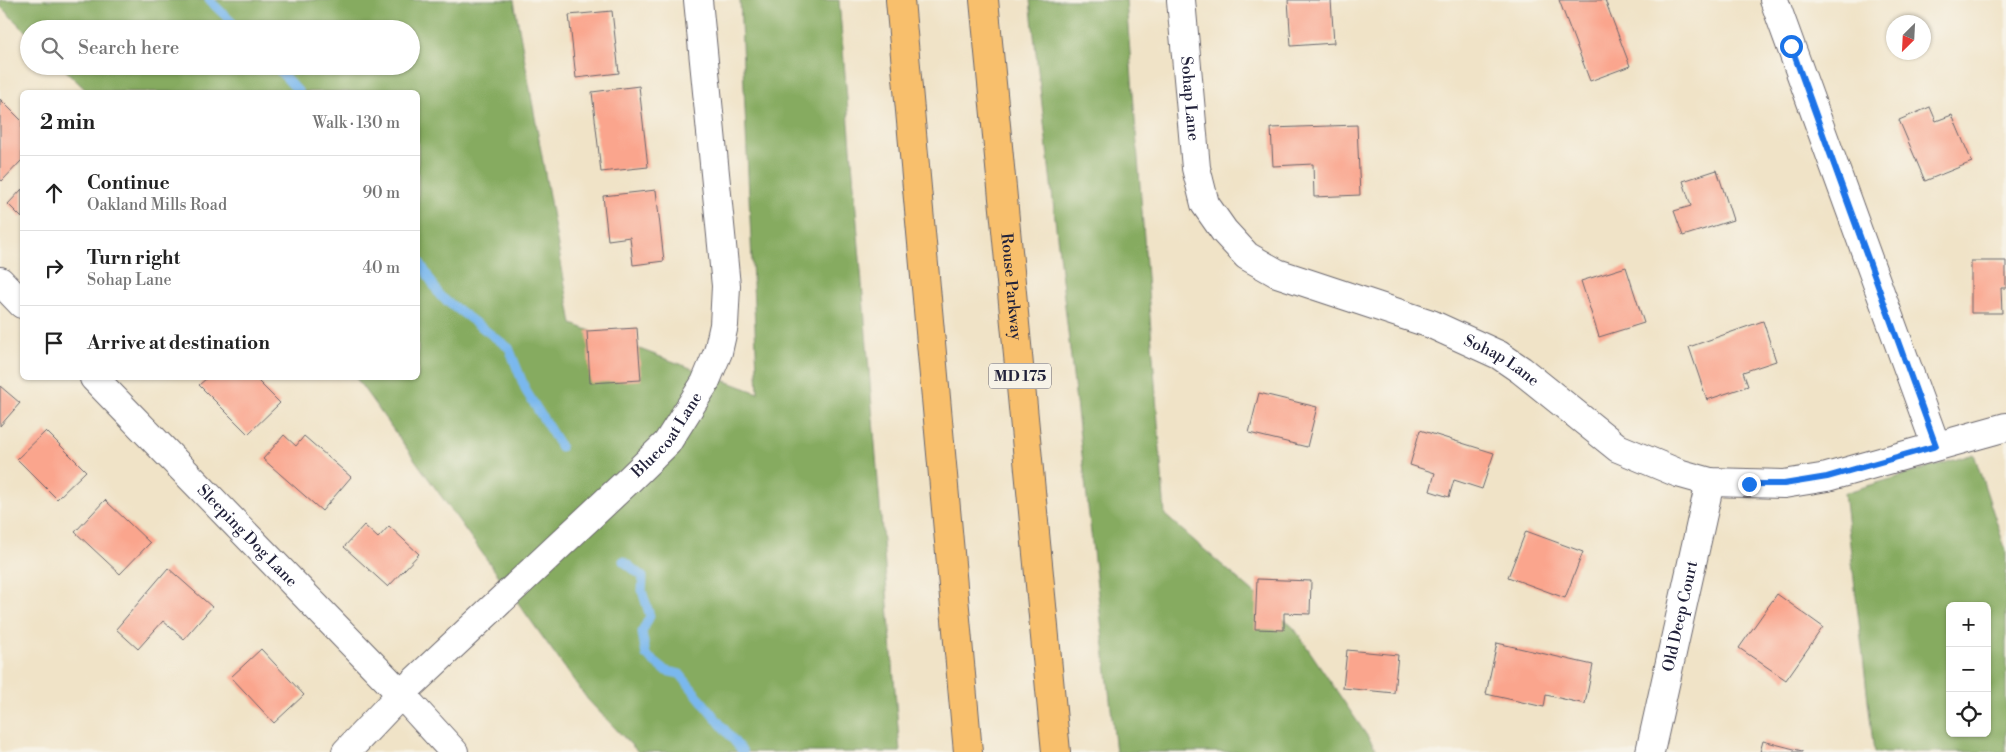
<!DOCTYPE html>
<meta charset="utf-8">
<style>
:root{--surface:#fff;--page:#f6f6f6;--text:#222;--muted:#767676;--line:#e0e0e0}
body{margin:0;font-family:"Libre Bodoni",serif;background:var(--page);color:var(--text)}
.controls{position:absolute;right:15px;bottom:15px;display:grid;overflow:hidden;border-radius:8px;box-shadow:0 1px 4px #0004}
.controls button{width:45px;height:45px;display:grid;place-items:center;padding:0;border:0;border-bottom:1px solid var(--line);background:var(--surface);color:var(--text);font:25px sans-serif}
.compass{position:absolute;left:1886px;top:15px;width:45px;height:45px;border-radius:50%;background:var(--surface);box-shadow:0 1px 4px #0004;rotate:204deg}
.stop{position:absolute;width:15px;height:15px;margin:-11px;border:4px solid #1a73e8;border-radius:50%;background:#fff}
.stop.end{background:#1a73e8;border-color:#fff;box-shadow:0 1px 5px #0008}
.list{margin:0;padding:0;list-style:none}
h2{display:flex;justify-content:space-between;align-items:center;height:65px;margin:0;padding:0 20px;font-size:21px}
h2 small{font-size:16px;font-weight:400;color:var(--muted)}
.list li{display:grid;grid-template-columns:32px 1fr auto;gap:15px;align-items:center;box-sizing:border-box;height:75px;padding:0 20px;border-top:1px solid var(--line)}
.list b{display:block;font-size:19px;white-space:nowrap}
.list p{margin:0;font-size:16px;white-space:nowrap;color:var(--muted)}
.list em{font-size:16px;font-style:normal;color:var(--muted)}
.icon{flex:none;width:28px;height:28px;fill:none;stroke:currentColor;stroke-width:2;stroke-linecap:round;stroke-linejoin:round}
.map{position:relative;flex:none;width:2006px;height:752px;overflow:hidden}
.search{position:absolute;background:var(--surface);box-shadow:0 1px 4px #0004;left:20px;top:20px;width:400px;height:55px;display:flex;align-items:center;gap:12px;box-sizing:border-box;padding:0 18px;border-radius:28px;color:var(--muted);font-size:19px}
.panel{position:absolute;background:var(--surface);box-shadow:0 1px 4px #0004;left:20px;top:90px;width:400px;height:290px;border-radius:8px}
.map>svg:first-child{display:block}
</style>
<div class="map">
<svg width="2006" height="752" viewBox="0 0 2006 752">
<rect width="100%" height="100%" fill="#f7f3e8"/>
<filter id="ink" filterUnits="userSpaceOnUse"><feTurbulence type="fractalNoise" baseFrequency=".02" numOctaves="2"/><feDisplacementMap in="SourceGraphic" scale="10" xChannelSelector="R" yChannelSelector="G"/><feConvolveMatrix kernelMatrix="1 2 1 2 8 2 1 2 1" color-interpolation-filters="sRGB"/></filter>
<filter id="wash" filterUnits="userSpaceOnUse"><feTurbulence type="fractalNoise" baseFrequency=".0096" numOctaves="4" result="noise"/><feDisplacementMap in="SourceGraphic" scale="20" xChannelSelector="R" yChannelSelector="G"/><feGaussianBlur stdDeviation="1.12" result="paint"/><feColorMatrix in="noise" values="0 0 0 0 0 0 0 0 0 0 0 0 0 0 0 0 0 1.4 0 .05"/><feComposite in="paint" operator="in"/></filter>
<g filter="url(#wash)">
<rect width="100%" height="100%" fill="#f0e3c7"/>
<g fill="#86ab60" stroke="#54664e" fill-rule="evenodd">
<path d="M 0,0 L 514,0 L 572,324 L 758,393 L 740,0 L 839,0 L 900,752 L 638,752 L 588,700 L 356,378 L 418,378 L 418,92 L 88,92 L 61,66 L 411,66 L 411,29 L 29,29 L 29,35 L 0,6 Z"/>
<path d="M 1030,0 L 1126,0 L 1165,515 L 1294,628 L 1378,752 L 1116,752 Z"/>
<path d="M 1974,454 L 2006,551 L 2006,752 L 1874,752 L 1844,493 ZM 1950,606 L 1987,606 L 1987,733 L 1950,733 Z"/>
</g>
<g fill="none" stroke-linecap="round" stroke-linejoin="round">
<g stroke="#7ab8ed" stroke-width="9">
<path d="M 209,0 L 239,29"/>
<path d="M 275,66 L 299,92"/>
<path d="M 418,259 L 440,296 L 509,348 L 526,391 L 561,447"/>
<path d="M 623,561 L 643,577 L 642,591 L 650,616 L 642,632 L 646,655 L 666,671 L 680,674 L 743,752"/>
</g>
</g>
<g id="blocks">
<g fill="#faa58d">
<path d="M 1288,0 L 1331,0 L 1334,43 L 1291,46 Z"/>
<path d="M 1559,0 L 1605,0 L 1630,66 L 1590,81 Z"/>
<path d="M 612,11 L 619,73 L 576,78 L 569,15 Z"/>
<path d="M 639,86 L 648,167 L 601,172 L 592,92 Z"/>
<path d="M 0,99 L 22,121 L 22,160 L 2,181 L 0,179 Z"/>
<path d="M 1930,107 L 1936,121 L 1952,115 L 1972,162 L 1925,181 L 1899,120 Z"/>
<path d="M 1357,125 L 1360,195 L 1314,197 L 1313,164 L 1273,166 L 1271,128 Z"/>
<path d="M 1717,170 L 1733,220 L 1683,236 L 1674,211 L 1691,206 L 1683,181 Z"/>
<path d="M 22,189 L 22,218 L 8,204 Z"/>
<path d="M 656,190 L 664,261 L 633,265 L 630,237 L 608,240 L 603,196 Z"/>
<path d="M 1971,261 L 2006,261 L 2006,288 L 2001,288 L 2002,313 L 1971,313 Z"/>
<path d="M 1626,267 L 1644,323 L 1599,337 L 1581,281 Z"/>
<path d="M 1763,321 L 1776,361 L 1743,372 L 1748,386 L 1707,400 L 1689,347 Z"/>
<path d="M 637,328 L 641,380 L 590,383 L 587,331 Z"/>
<path d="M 207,378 L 257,378 L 256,379 L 280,403 L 248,434 L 199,385 Z"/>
<path d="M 0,386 L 20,403 L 0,426 Z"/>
<path d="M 1259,393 L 1317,407 L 1307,447 L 1249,433 Z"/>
<path d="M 1420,430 L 1494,453 L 1482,489 L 1454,480 L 1449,497 L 1430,491 L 1435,473 L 1410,465 Z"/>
<path d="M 46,431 L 86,471 L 57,499 L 17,459 Z"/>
<path d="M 284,435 L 296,446 L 304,436 L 351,477 L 322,511 L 263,459 Z"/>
<path d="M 105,500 L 150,543 L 120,574 L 75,532 Z"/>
<path d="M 364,525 L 378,538 L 389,526 L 419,554 L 388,587 L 344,547 Z"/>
<path d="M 1526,531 L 1583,552 L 1565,598 L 1508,577 Z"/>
<path d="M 168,568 L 212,607 L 184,639 L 163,621 L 138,649 L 116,629 Z"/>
<path d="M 1257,579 L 1311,581 L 1310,614 L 1284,613 L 1284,630 L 1255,629 Z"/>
<path d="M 1777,594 L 1823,627 L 1786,680 L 1739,648 Z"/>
<path d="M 1497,643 L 1593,665 L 1585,704 L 1546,695 L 1544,707 L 1486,694 Z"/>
<path d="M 261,649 L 304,695 L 274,723 L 231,677 Z"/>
<path d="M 1347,650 L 1398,655 L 1394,693 L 1343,688 Z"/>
<path d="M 1763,741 L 1802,751 L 1802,752 L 1760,752 Z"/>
</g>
</g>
</g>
<g filter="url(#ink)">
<use href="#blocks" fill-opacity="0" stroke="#6a666c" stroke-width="1"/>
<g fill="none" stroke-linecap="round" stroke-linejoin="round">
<defs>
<g id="minor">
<path id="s1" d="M 1181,0 L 1196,168 L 1205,204 L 1224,231 L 1247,256 L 1277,273 L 1431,324 L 1499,355 L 1521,370 L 1618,448 L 1678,473 L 1710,482 L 1784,484 L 1827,477 L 2006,427"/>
<path d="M 1774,0 L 1936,446"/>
<path d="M 0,281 L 22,304"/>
<path id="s2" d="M 94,378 L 401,694 L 454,752"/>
<path id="s3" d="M 346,752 L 401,694 L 628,481 L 667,443 L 705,383 L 718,352 L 724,325 L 726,286 L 698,0"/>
<path id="s4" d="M 1650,752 L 1710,482"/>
</g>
<g id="primary">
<path d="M 900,0 L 968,752"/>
<path id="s5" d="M 984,0 L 1056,752"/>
</g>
</defs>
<use href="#minor" stroke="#6a666c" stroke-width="30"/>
<use href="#primary" stroke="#6a666c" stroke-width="30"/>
<use href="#minor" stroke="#fff" stroke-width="28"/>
<use href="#primary" stroke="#f8bf6c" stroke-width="28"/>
</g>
</g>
<g fill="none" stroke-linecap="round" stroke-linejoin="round" filter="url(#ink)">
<path stroke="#1a73e8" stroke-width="6" d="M 1749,484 L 1784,484 L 1827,477 L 1936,446 L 1791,46"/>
</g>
<g text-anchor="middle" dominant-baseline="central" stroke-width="4" stroke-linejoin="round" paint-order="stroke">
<rect fill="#f7f3e8" stroke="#62616f" stroke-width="1" x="989" y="363.5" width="62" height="25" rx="4"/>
<g font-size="15" font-weight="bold" fill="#22223b">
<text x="1020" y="376">MD 175</text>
</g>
<g font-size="16" fill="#22223b" stroke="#f7f3e8">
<text stroke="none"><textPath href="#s1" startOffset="99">Sohap Lane</textPath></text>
<text stroke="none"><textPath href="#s5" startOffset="288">Rouse Parkway</textPath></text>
<text stroke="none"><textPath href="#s1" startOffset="549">Sohap Lane</textPath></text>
<text stroke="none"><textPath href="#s3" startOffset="452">Bluecoat Lane</textPath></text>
<text stroke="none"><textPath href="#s2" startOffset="220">Sleeping Dog Lane</textPath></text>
<text stroke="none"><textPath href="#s4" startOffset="139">Old Deep Court</textPath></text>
</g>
</g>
</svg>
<div class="controls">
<button>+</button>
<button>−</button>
<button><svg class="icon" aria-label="locate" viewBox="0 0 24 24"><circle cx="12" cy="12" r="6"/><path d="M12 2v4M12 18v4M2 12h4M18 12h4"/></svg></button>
</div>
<svg class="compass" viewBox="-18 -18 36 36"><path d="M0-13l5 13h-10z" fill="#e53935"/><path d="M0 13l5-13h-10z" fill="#767676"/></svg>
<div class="stop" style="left:1791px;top:46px"></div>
<div class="stop end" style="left:1749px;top:484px"></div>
<div class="search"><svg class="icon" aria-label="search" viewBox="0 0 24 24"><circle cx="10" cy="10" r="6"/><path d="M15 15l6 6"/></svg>Search here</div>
<section class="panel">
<h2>2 min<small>Walk · 130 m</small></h2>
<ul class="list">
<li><svg class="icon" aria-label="ahead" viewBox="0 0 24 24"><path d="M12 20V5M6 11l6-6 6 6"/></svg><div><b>Continue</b><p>Oakland Mills Road</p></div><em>90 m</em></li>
<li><svg class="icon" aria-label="right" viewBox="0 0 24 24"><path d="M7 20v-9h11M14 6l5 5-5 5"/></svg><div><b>Turn right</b><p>Sohap Lane</p></div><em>40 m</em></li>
<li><svg class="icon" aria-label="arrive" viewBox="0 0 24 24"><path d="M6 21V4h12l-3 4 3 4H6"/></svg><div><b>Arrive at destination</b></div></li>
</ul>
</section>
</div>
